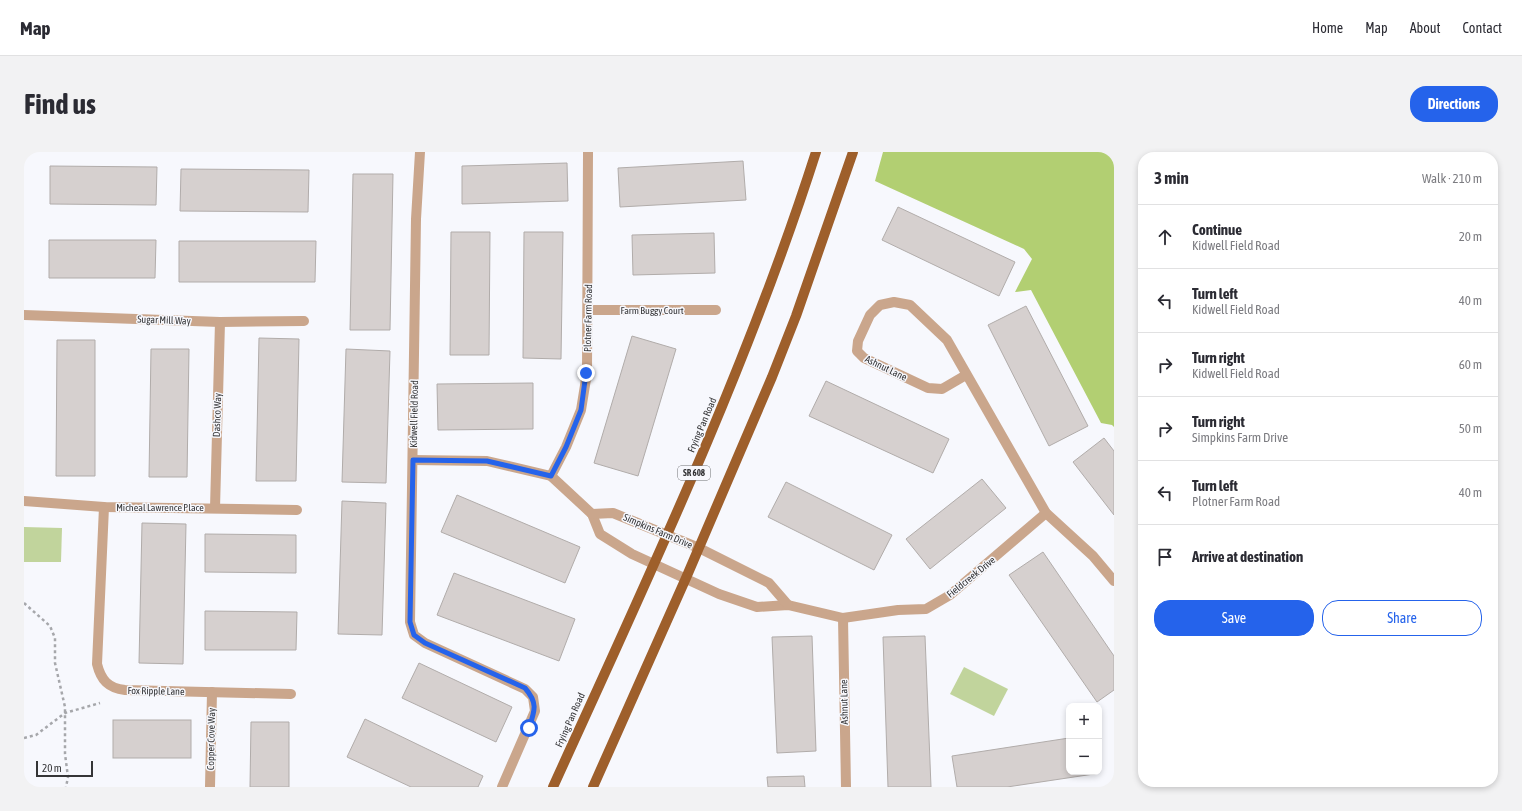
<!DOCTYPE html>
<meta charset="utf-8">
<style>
:root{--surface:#fff;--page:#f2f2f3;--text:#2b2b33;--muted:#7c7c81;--line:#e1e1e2;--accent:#2563eb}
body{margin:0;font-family:"Asap Condensed",sans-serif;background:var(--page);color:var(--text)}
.controls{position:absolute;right:12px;bottom:12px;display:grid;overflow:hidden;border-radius:8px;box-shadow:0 2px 6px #0003}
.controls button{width:36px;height:36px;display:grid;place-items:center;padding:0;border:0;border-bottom:1px solid var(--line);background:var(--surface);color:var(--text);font:20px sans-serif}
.scale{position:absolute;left:12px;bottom:10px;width:57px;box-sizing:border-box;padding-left:4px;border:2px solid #353537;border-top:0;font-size:11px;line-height:14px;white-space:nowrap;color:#353537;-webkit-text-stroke:3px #f7f8fd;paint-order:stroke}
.stop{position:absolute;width:12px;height:12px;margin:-9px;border:3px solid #2563eb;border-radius:50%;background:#fff}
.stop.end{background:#2563eb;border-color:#fff;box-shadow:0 1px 4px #0008}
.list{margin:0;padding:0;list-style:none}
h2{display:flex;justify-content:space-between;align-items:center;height:52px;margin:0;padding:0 16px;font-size:17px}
h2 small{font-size:13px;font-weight:400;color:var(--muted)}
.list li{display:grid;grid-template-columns:26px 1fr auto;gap:12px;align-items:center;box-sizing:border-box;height:64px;padding:0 16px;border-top:1px solid var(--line)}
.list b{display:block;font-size:15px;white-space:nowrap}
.list p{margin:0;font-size:13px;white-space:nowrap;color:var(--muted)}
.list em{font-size:13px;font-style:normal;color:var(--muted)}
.actions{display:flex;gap:8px;padding:12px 16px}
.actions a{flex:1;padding:9px 0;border:1px solid var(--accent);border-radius:16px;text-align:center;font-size:14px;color:var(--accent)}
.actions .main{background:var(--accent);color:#fff}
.icon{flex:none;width:22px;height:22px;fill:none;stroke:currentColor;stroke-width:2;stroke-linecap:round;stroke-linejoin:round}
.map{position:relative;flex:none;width:1090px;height:635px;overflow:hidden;border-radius:16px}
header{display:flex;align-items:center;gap:24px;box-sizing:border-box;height:56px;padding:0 20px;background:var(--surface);border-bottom:1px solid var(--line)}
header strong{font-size:19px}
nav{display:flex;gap:22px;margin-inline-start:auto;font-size:14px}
.intro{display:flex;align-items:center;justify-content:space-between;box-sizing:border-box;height:96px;padding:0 24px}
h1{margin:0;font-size:28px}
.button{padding:10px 18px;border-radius:16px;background:var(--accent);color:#fff;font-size:14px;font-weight:700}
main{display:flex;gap:24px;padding:0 24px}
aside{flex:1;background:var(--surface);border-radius:16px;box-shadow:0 2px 6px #0003}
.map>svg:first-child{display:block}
</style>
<header>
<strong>Map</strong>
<nav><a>Home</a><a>Map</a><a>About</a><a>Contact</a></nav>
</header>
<div class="intro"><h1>Find us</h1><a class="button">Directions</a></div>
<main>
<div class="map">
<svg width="1090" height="635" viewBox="0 0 1090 635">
<rect width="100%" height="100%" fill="#f7f8fd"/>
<g fill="#c1d49c">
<path d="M 0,375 L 38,376 L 37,410 L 0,410 Z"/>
<path d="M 940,515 L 984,537 L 970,564 L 926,542 Z"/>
</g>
<path fill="#b2cf72" d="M 859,0 L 1090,0 L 1090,275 L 1088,273 L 1077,271 L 1007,138 L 991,140 L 1008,107 L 1000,97 L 851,29 Z"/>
<g fill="#d6d0cf" stroke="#b1acaa">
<path d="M 719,9 L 722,48 L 596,55 L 594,16 Z"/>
<path d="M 543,11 L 544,49 L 438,52 L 438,14 Z"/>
<path d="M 26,14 L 133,15 L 132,53 L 26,52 Z"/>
<path d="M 157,17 L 285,18 L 284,60 L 156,59 Z"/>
<path d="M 329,22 L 369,22 L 366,178 L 326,178 Z"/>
<path d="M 874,55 L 991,110 L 975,144 L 858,88 Z"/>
<path d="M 427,80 L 466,80 L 465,203 L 426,203 Z"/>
<path d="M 500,80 L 539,80 L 537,207 L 499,206 Z"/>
<path d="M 690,81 L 691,121 L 609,123 L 608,83 Z"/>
<path d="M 25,88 L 132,88 L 131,126 L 25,126 Z"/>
<path d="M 155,89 L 292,89 L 291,130 L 155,130 Z"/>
<path d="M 1002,154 L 1064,274 L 1025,294 L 964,173 Z"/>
<path d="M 608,184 L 652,197 L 614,324 L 570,311 Z"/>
<path d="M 235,186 L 275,187 L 272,329 L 232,329 Z"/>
<path d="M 33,188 L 71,188 L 71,324 L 32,324 Z"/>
<path d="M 127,197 L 165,197 L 163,325 L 125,325 Z"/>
<path d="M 322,197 L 366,199 L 362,331 L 318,330 Z"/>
<path d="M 802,229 L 925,287 L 909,321 L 785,264 Z"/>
<path d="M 509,231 L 509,277 L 414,278 L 413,232 Z"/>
<path d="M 1080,286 L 1090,299 L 1090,363 L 1049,310 Z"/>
<path d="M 958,327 L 982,356 L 906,417 L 882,387 Z"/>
<path d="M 762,330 L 868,383 L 850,418 L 744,365 Z"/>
<path d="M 433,343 L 556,395 L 541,431 L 417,380 Z"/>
<path d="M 318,349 L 362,351 L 358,483 L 314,482 Z"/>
<path d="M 118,371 L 162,372 L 159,512 L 115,511 Z"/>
<path d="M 181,382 L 272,383 L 272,421 L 181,420 Z"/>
<path d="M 1019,400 L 1090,504 L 1090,538 L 1073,550 L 985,423 Z"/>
<path d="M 430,421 L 551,467 L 535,509 L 413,463 Z"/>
<path d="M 181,459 L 273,460 L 272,498 L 181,498 Z"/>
<path d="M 788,484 L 792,599 L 753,601 L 748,485 Z"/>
<path d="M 901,484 L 907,635 L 864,635 L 859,485 Z"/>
<path d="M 395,511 L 488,555 L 472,590 L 378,546 Z"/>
<path d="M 341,567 L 459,624 L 454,635 L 387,635 L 323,605 Z"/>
<rect x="89" y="568" width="78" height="38"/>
<path d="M 227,570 L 265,570 L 265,635 L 226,635 Z"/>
<path d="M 1045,586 L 1045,620 L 1069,620 L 1070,622 L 983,635 L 933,635 L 928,604 Z"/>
<path d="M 780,624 L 781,635 L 744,635 L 743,625 Z"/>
</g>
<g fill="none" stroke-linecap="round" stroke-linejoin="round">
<g stroke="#a6a7ab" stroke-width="2.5" stroke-dasharray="3 3" stroke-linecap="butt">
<path d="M 0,451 L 26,474 L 31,486 L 31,511 L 41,555 L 41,602 L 44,625 L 42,635"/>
<path d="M 0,586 L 12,583 L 41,561 L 76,551"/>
</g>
<g stroke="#caa68c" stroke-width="10">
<path d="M 396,0 L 392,67 L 386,470 L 390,483 L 401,491 L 501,537 L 509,545 L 511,559 L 478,635"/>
<path d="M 564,158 L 692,158"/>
<path d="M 0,163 L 196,170 L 280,169"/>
<path d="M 942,223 L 918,237 L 904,236 L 840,206 L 833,199 L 834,189 L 846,163 L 856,153 L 870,150 L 886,153 L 923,188 L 1022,361 L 1069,404 L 1090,429"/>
<path d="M 389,308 L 463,309 L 527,324 L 568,362 L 576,382 L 608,402 L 695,442 L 733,455 L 764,453 L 819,466 L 874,458 L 902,457 L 926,443 L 1022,361"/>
<path d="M 527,324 L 542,295 L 557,258 L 563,221 L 564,0"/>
<path d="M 0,349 L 80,355 L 273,358"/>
<path d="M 80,355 L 73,512 C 77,528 84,536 101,538 L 267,542"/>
<path d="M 191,356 L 196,170"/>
<path d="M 568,362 L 589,361 L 675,396 L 745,431 L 764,453"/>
<path d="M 819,466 L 822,635"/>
<path d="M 186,635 L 188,540"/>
</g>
<g stroke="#9e5f2b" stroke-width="10">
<path d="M 529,635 C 624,426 722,219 792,0"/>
<path d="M 569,635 L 662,426 L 748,225 L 772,164 L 829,0"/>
</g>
</g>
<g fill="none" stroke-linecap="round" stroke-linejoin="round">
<path stroke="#2563eb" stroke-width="5" d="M 505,576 C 511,558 514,551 501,536 L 401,491 L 390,483 L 386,470 L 389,308 L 463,309 L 527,324 L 542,295 L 557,258 L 562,221"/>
</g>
<g text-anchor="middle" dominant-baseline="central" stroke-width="3" stroke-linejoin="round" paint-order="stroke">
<rect fill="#f7f8fd" stroke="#6f7072" stroke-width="1" x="654" y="314" width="32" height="14" rx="3"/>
<g font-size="9" font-weight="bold" fill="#353537">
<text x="670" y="321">SR 608</text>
</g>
<g font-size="10" fill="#353537" stroke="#f7f8fd">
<text x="628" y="158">Farm Buggy Court</text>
<text transform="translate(564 166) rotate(-89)">Plotner Farm Road</text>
<text transform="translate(140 168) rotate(2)">Sugar Mill Way</text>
<text transform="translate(862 216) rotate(26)">Ashnut Lane</text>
<text transform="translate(390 262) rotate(-89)">Kidwell Field Road</text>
<text transform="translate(193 263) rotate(-88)">Dashco Way</text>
<text transform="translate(678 273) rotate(-67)">Frying Pan Road</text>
<text x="136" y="355">Micheal Lawrence Place</text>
<text transform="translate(634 379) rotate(23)">Simpkins Farm Drive</text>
<text transform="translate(947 425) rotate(-39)">Fieldcreek Drive</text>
<text transform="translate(132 539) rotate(1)">Fox Ripple Lane</text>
<text transform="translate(820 550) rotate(-91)">Ashnut Lane</text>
<text transform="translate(546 568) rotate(-66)">Frying Pan Road</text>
<text transform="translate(187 587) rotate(-89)">Copper Cove Way</text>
</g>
</g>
</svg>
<div class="controls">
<button>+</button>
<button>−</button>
</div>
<div class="scale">20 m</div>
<div class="stop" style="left:505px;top:576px"></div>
<div class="stop end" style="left:562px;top:221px"></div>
</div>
<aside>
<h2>3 min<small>Walk · 210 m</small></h2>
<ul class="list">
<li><svg class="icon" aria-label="ahead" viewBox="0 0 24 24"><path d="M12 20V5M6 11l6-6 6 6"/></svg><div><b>Continue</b><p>Kidwell Field Road</p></div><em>20 m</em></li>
<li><svg class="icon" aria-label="left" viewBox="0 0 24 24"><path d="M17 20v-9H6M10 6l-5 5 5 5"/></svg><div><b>Turn left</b><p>Kidwell Field Road</p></div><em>40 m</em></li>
<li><svg class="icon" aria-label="right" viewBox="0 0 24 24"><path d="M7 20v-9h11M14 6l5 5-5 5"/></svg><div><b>Turn right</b><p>Kidwell Field Road</p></div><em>60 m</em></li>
<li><svg class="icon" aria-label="right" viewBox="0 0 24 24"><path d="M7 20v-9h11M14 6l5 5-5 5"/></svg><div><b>Turn right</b><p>Simpkins Farm Drive</p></div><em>50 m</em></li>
<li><svg class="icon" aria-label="left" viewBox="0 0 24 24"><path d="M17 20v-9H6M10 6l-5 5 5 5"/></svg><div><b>Turn left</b><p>Plotner Farm Road</p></div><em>40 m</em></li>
<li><svg class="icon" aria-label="arrive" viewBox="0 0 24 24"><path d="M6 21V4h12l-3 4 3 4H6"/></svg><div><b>Arrive at destination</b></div></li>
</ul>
<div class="actions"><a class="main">Save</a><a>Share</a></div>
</aside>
</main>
